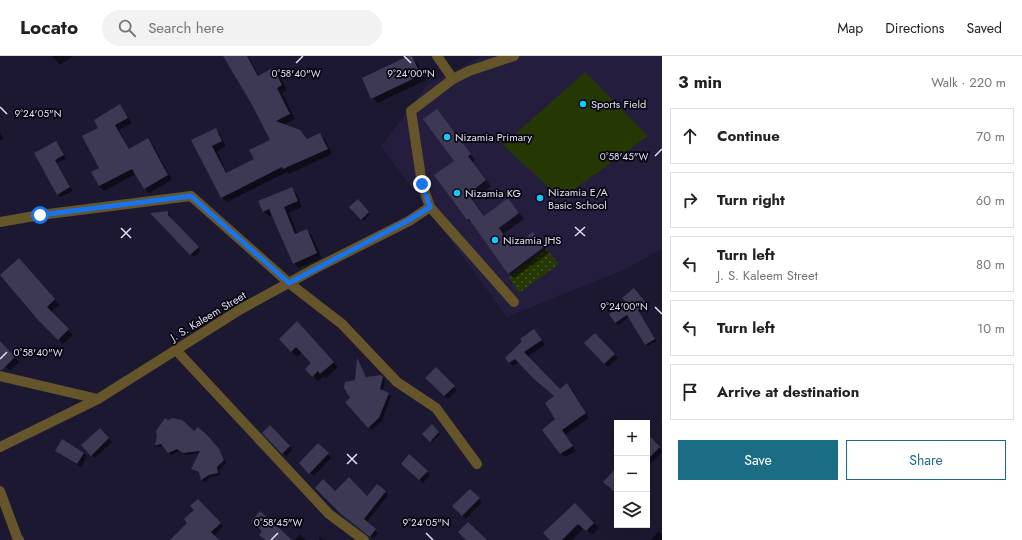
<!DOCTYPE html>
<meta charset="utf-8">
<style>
:root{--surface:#fff;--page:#f2f2f2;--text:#202124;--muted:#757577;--line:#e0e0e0;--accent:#1b6d85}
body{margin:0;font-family:Jost,sans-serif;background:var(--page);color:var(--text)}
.controls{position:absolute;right:12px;bottom:12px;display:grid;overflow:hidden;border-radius:0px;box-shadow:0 4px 16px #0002}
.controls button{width:36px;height:36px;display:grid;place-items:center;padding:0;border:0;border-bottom:1px solid var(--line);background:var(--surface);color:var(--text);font:20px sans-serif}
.stop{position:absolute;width:12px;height:12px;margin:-9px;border:3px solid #1a73e8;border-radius:50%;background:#fff}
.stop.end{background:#1a73e8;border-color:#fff;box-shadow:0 1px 4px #0008}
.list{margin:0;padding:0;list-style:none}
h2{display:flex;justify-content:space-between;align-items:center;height:52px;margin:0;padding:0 16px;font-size:17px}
h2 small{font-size:13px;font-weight:400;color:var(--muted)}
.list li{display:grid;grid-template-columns:26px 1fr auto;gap:12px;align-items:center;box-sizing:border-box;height:56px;margin:0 8px 8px;padding:0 8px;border:1px solid var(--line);border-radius:0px}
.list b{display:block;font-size:15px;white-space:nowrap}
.list p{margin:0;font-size:13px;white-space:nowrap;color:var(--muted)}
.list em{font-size:13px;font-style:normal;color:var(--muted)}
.actions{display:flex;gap:8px;padding:12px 16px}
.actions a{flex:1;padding:9px 0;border:1px solid var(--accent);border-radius:0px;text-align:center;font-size:14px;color:var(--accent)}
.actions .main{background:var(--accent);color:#fff}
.icon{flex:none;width:22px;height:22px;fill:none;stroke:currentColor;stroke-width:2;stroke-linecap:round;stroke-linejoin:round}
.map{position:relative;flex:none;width:662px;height:484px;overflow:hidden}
header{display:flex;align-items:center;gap:24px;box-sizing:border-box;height:56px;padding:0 20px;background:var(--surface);border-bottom:1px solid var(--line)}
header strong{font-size:19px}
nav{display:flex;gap:22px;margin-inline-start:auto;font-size:14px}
.search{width:280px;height:36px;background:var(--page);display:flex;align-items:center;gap:10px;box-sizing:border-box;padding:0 14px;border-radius:22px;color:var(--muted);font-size:15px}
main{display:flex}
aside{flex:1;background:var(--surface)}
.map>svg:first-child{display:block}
</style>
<header>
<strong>Locato</strong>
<div class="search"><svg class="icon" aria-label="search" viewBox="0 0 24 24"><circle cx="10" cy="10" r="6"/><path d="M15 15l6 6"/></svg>Search here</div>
<nav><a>Map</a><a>Directions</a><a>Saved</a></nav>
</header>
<main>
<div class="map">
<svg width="662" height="484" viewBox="0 0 662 484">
<defs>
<pattern id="park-dots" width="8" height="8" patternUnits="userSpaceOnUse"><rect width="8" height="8" fill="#253804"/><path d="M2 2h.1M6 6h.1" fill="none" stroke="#445429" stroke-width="1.8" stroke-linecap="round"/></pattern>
</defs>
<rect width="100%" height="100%" fill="#1d1831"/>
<path fill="#241d3d" d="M 482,0 L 662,0 L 662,193 L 626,213 L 507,261 L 381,90 L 427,29 Z"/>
<path fill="url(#park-dots)" d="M 546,193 L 559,208 L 519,237 L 509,221 Z"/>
<path fill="#253804" d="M 585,16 L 648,80 L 561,143 L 503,89 Z"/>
<g fill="#0007">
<path d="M 52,0 L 71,0 L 72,1 L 60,9 Z"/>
<path d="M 225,0 L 248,0 L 260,21 L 273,13 L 278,18 L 287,34 L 282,37 L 295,63 L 283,69 L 305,81 L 308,84 L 320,78 L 325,83 L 332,98 L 289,118 L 287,116 L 227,146 L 221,141 L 193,85 L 215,73 L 220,78 L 226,90 L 217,95 L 227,117 L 255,103 L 271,84 L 252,46 Z"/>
<path d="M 410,0 L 416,5 L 426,24 L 378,47 L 372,42 Z"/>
<path d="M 119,50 L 124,55 L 132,67 L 119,74 L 130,94 L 148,84 L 153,89 L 172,124 L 149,137 L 144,132 L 136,118 L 104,135 L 99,130 L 100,72 Z"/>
<path d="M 437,54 L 475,104 L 473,106 L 491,130 L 473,144 L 485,160 L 508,143 L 524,163 L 503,178 L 513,192 L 533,178 L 549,197 L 514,222 L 509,217 L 474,168 L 468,164 L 435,119 L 456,105 Z"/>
<path d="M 0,76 L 4,83 L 0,85 Z"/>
<path d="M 56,86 L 59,90 L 66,103 L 57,107 L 73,135 L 61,141 L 58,138 L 35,98 Z"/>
<path d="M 291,133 L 297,138 L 302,151 L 289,157 L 298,178 L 307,174 L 312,180 L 322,202 L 299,212 L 293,207 L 273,159 L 269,160 L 263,155 Z"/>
<path d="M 358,145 L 370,158 L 363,165 L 350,151 Z"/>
<path d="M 168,156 L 171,160 L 171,164 L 201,195 L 194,201 L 152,158 Z"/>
<path d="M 24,209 L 59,249 L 51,256 L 73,279 L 63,288 L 59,283 Z"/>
<path d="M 636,236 L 647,250 L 639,256 L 657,285 L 648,290 L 629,261 L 618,269 L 616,266 L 628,247 Z"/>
<path d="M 302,272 L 338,311 L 326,322 L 324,320 L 318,325 L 306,313 L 312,307 L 302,296 L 297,301 L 280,283 Z"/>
<path d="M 595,278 L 618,302 L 608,311 L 586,287 Z"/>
<path d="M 538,279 L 545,289 L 527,301 L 560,335 L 567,328 L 571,332 L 589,362 L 565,379 L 576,395 L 565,401 L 561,397 L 555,341 L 519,306 L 513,310 L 509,306 Z"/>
<path d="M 0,286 L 19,306 L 10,315 L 0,305 Z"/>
<path d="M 357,305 L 367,322 L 381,320 L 385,324 L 383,335 L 388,338 L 391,340 L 382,365 L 372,374 L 346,346 L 351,342 L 356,325 Z"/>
<path d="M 436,313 L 457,334 L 448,343 L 427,322 Z"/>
<path d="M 432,370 L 440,378 L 432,386 L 423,378 Z"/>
<path d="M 270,371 L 293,394 L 286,400 L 264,377 Z"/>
<path d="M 100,373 L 112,386 L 95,402 L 82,390 Z"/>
<path d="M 194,377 L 210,384 L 221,397 L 226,407 L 219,414 L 220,419 L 211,421 L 205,426 L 202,424 L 201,417 L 195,415 L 192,413 L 200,397 L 186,399 L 180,395 L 171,399 L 164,390 L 158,391 L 156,389 Z"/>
<path d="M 651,383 L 662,394 L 662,396 L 647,411 L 647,387 Z"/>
<path d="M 318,389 L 331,402 L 314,420 L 300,407 Z"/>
<path d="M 56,395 L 84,397 L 87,401 L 81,411 L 59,398 Z"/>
<path d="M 402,408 L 427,415 L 430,419 L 423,427 Z"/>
<path d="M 316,432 L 367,441 L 385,436 L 388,439 L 366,467 L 378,477 L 373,483 L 346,462 Z"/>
<path d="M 470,434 L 482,446 L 466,463 L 454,450 Z"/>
<path d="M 198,444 L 223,470 L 214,480 L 218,484 L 180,484 L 195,454 Z"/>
<path d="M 575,448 L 599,472 L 592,479 L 584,472 L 572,484 L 551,484 Z"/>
<path d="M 659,475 L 662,478 L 662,484 L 651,484 Z"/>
<path d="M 300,478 L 306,484 L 295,484 Z"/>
<path d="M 320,481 L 325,484 L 319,484 Z"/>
</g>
<g fill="#3d3854">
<path d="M 223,0 L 247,0 L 258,20 L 273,12 L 282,29 L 277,32 L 290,58 L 276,65 L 300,74 L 307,83 L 320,77 L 328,93 L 283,113 L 282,111 L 221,142 L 191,84 L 216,72 L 222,85 L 212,90 L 226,117 L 254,103 L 249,94 L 270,84 L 251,47 Z"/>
<path d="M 408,0 L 412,0 L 421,19 L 371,43 L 362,22 Z"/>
<path d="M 120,48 L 128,62 L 115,69 L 129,93 L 148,82 L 168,119 L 144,133 L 132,113 L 99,130 L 91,116 L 99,112 L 82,80 L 98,72 L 94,64 Z"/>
<path d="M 437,53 L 471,98 L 468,100 L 486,124 L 468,138 L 484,160 L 508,142 L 519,157 L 499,172 L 512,191 L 533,176 L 544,191 L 508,218 L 469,163 L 467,164 L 434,119 L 454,105 L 423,63 Z"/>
<path d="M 56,85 L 64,99 L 55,104 L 70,131 L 57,139 L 34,97 Z"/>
<path d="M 292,131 L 298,145 L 284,151 L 295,178 L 307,173 L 317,197 L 293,208 L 269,153 L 263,156 L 258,145 Z"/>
<path d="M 358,143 L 369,156 L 361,164 L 349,151 Z"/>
<path d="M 168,155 L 168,159 L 199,191 L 190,199 L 150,157 Z"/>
<path d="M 19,202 L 55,243 L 47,251 L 69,273 L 58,284 L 38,264 L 0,219 Z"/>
<path d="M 634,232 L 646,247 L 638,254 L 655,283 L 645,289 L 627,259 L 615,267 L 609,258 L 626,246 L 622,242 Z"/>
<path d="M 297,265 L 334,306 L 320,318 L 318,315 L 312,321 L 305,313 L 311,307 L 296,291 L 291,296 L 279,283 Z"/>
<path d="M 534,273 L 542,284 L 524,296 L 560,333 L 567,327 L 586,357 L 562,374 L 573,390 L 560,398 L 542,374 L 555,363 L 545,347 L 554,340 L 534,323 L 515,303 L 509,307 L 505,302 L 522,285 L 520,283 Z"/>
<path d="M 595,277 L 615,298 L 604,308 L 584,287 Z"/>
<path d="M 0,285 L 15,301 L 2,314 L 0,314 Z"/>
<path d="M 357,302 L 366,321 L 381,319 L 383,321 L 380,333 L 389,337 L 379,362 L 368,372 L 345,346 L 350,342 L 344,332 L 345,326 L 355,324 Z"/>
<path d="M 436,311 L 455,330 L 444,340 L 425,322 Z"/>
<path d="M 165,362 L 168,364 L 173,362 L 182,364 L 194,375 L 198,371 L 208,380 L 219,393 L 224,404 L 217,411 L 218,417 L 209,419 L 201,424 L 199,416 L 191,413 L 200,395 L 183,397 L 177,393 L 168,397 L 161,388 L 155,389 L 157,381 L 156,375 Z"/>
<path d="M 432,368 L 439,376 L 430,386 L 422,378 Z"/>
<path d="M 270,369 L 290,390 L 282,398 L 262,377 Z"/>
<path d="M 100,372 L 109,382 L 91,400 L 81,389 Z"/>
<path d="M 647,377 L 660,391 L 647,404 Z"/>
<path d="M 62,383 L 84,397 L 77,408 L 55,395 Z"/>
<path d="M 318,387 L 329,397 L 309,418 L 299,407 Z"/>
<path d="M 409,398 L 428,415 L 419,424 L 401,408 Z"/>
<path d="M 617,411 L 617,438 L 603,426 Z"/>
<path d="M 349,421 L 367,440 L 377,428 L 386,435 L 364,463 L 376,473 L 370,481 L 342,459 L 315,432 L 323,423 L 335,435 Z"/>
<path d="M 470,433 L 480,442 L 462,460 L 452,450 Z"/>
<path d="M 198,443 L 221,467 L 211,476 L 219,484 L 170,484 L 187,467 L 184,463 L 194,454 L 190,450 Z"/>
<path d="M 575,447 L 594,467 L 586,475 L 578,468 L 562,484 L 550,484 L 543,477 Z"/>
<path d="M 260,455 L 292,484 L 265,484 L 259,479 L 262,475 L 251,465 Z"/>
<path d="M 468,466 L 487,484 L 466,484 L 458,476 Z"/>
</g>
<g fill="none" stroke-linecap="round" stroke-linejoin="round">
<g stroke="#65552a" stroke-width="10">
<path d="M 437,0 L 453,23"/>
<path d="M 514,0 L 469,15 L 453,23 L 411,55 L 422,128 L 430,151 L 514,246"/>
<path d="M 0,166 L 40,159 L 191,140 L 289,227 L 342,268 L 397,326 L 436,352 L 477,408"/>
<path d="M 176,294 L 329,458 L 364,484"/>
<path d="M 0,320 L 98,343"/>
<path d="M 0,391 L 98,343 L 241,253 L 316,212 L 409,165 L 430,151"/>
<path d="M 0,435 L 17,481 L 19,484"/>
</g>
</g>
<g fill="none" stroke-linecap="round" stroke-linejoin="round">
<path stroke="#1a73e8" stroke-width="5" d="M 40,159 L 191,140 L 289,227 L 409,164 L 430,151 L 422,128"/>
</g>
<path fill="none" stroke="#e3e0f2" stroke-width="1.5" d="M 404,0 L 411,7M 296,7 L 303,0M 0,51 L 7,58M 655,100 L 662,93M 575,171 L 585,180M 121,172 L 131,182M 575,180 L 585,171M 121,182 L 131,172M 655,251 L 662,258M 0,303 L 7,296M 347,398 L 357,408M 347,408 L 357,398M 426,477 L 433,484M 271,484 L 278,477"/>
<g fill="#15cafb" stroke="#070510" stroke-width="1.5">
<circle cx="583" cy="48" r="4"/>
<circle cx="447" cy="81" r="4"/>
<circle cx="457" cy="137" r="4"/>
<circle cx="540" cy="142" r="4"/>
<circle cx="495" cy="184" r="4"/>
</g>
<g text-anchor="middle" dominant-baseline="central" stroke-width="3.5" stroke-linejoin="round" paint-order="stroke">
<g font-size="11" fill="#e3e0f2" stroke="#070510" text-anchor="start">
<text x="591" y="48">Sports Field</text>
<text x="455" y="81">Nizamia Primary</text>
<text x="548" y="136">Nizamia E/A<tspan x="548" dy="13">Basic School</tspan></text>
<text x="465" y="137">Nizamia KG</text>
<text x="503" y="184">Nizamia JHS</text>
</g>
<g font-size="11" fill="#e3e0f2" stroke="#070510">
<text transform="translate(208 260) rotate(-31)">J. S. Kaleem Street</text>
</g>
</g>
<g font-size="10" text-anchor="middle" fill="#e3e0f2" stroke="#070510" stroke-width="3.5" stroke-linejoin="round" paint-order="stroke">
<text x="296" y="21">0°58'40"W</text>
<text x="411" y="21">9°24'00"N</text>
<text x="38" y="61">9°24'05"N</text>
<text x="624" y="104">0°58'45"W</text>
<text x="624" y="254">9°24'00"N</text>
<text x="38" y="300">0°58'40"W</text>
<text x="278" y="470">0°58'45"W</text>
<text x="426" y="470">9°24'05"N</text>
</g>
</svg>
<div class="controls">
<button>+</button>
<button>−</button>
<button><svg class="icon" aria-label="layers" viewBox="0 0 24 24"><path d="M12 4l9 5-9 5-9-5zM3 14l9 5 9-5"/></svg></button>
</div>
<div class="stop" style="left:40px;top:159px"></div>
<div class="stop end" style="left:422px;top:128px"></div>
</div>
<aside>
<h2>3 min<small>Walk · 220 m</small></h2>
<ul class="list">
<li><svg class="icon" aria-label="ahead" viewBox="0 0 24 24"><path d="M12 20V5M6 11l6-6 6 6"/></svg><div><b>Continue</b></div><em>70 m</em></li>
<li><svg class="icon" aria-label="right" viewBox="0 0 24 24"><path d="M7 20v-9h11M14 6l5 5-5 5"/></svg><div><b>Turn right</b></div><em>60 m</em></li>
<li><svg class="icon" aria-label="left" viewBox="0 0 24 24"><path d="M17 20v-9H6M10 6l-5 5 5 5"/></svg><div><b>Turn left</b><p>J. S. Kaleem Street</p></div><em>80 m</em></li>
<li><svg class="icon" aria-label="left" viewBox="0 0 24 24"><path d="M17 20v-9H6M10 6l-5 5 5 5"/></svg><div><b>Turn left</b></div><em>10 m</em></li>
<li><svg class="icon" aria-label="arrive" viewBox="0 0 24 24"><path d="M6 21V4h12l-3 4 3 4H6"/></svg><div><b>Arrive at destination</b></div></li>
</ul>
<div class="actions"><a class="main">Save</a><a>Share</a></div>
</aside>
</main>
